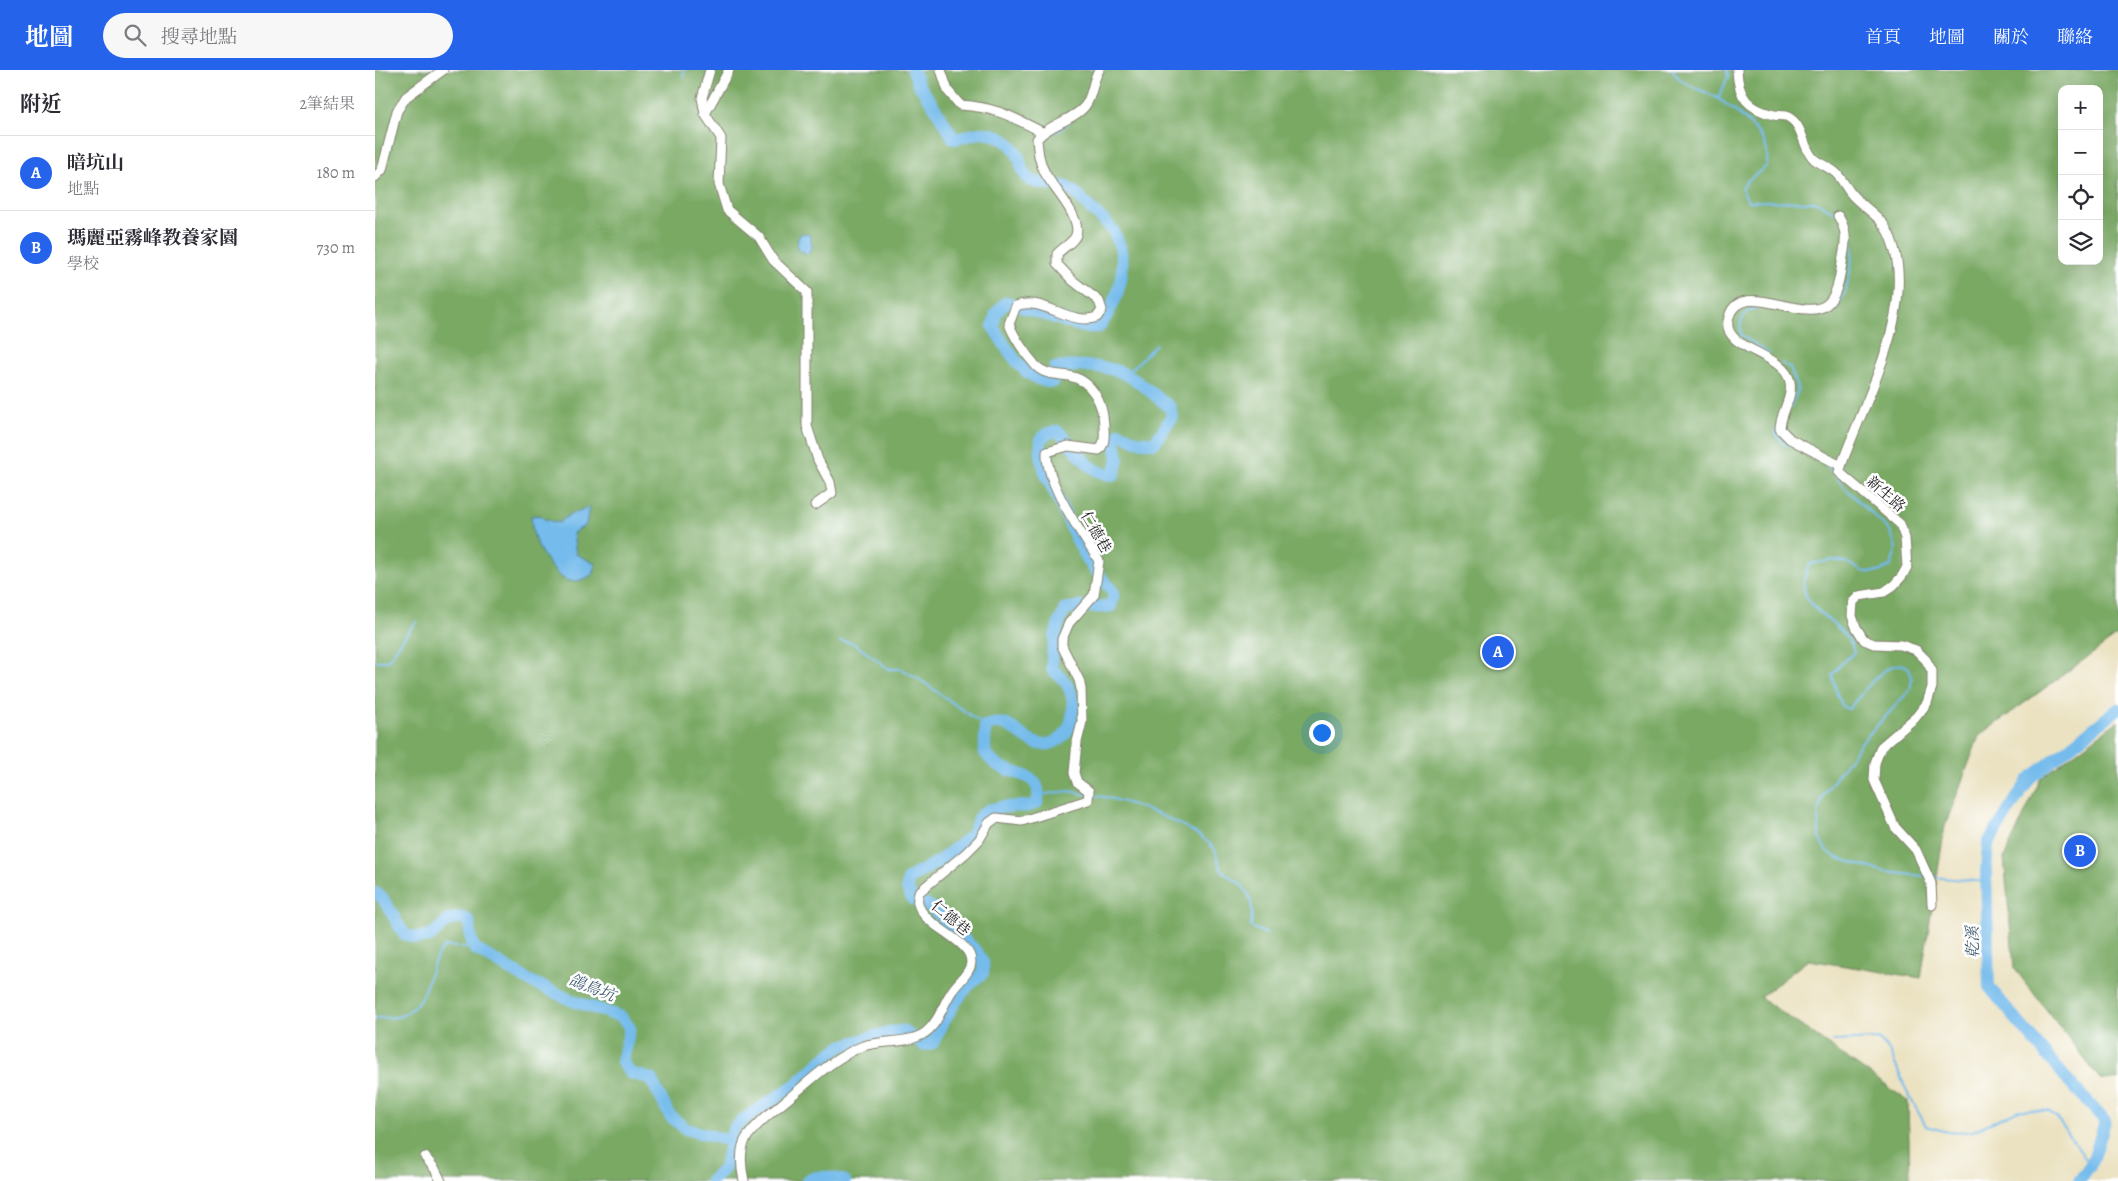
<!DOCTYPE html>
<html lang="zh-TW">
<meta charset="utf-8">
<style>
:root{--surface:#fff;--page:#f7f7f7;--text:#2b2b33;--muted:#7c7c81;--line:#e1e1e2;--accent:#2563eb}
body{margin:0;font-family:Alegreya,"Noto Serif TC",serif;background:var(--page);color:var(--text)}
.controls{position:absolute;right:15px;top:15px;display:grid;overflow:hidden;border-radius:10px;box-shadow:0 5px 20px #0002}
.controls button{width:45px;height:45px;display:grid;place-items:center;padding:0;border:0;border-bottom:1px solid var(--line);background:var(--surface);color:var(--text);font:25px sans-serif}
.you{position:absolute;left:946px;top:662px;width:18px;height:18px;margin:-12px;border:4px solid #fff;border-radius:50%;background:#1a73e8;box-shadow:0 0 0 8px #1a73e833}
.badge{display:grid;place-items:center;width:32px;height:32px;border-radius:50%;background:var(--accent);color:#fff;font-size:16px;font-weight:700}
.pin{position:absolute;translate:-50% -50%;border:2px solid #fff;box-shadow:0 1px 5px #0006}
.list{margin:0;padding:0;list-style:none}
h2{display:flex;justify-content:space-between;align-items:center;height:65px;margin:0;padding:0 20px;font-size:21px}
h2 small{font-size:16px;font-weight:400;color:var(--muted)}
.list li{display:grid;grid-template-columns:32px 1fr auto;gap:15px;align-items:center;box-sizing:border-box;height:75px;padding:0 20px;border-top:1px solid var(--line)}
.list b{display:block;font-size:19px;white-space:nowrap}
.list p{margin:0;font-size:16px;white-space:nowrap;color:var(--muted)}
.list em{font-size:16px;font-style:normal;color:var(--muted)}
.icon{flex:none;width:28px;height:28px;fill:none;stroke:currentColor;stroke-width:2;stroke-linecap:round;stroke-linejoin:round}
.map{position:relative;flex:none;width:1743px;height:1111px;overflow:hidden}
header{display:flex;align-items:center;gap:30px;box-sizing:border-box;height:70px;padding:0 25px;background:var(--accent);color:#fff}
header strong{font-size:24px}
nav{display:flex;gap:28px;margin-inline-start:auto;font-size:18px}
.search{width:350px;height:45px;background:var(--page);display:flex;align-items:center;gap:12px;box-sizing:border-box;padding:0 18px;border-radius:28px;color:var(--muted);font-size:19px}
main{display:flex}
aside{flex:1;background:var(--surface)}
.map>svg:first-child{display:block}
</style>
<header>
<strong>地圖</strong>
<div class="search"><svg class="icon" aria-label="search" viewBox="0 0 24 24"><circle cx="10" cy="10" r="6"/><path d="M15 15l6 6"/></svg>搜尋地點</div>
<nav><a>首頁</a><a>地圖</a><a>關於</a><a>聯絡</a></nav>
</header>
<main>
<aside>
<h2>附近<small>2筆結果</small></h2>
<ul class="list">
<li><span class="badge">A</span><div><b>暗坑山</b><p>地點</p></div><em>180 m</em></li>
<li><span class="badge">B</span><div><b>瑪麗亞霧峰教養家園</b><p>學校</p></div><em>730 m</em></li>
</ul>
</aside>
<div class="map">
<svg width="1743" height="1111" viewBox="0 0 1743 1111">
<rect width="100%" height="100%" fill="#fff"/>
<filter id="ink" filterUnits="userSpaceOnUse"><feTurbulence type="fractalNoise" baseFrequency=".02" numOctaves="2"/><feDisplacementMap in="SourceGraphic" scale="10" xChannelSelector="R" yChannelSelector="G"/><feConvolveMatrix kernelMatrix="1 2 1 2 8 2 1 2 1" color-interpolation-filters="sRGB"/></filter>
<filter id="wash" filterUnits="userSpaceOnUse"><feTurbulence type="fractalNoise" baseFrequency=".0096" numOctaves="4" result="noise"/><feDisplacementMap in="SourceGraphic" scale="20" xChannelSelector="R" yChannelSelector="G"/><feGaussianBlur stdDeviation="1.12" result="paint"/><feColorMatrix in="noise" values="0 0 0 0 0 0 0 0 0 0 0 0 0 0 0 0 0 1.4 0 .05"/><feComposite in="paint" operator="in"/></filter>
<g filter="url(#wash)">
<rect width="100%" height="100%" fill="#ebe2c1"/>
<g fill="#79a963" stroke="#4a6240" fill-rule="evenodd">
<path d="M 0,0 L 1743,0 L 1743,565 L 1604,666 L 1570,756 L 1546,908 L 1433,890 L 1385,927 L 1533,1031 L 1535,1111 L 0,1111 ZM 1687,19 L 1724,19 L 1724,191 L 1687,191 Z"/>
<path d="M 1743,651 L 1743,1010 L 1725,1009 L 1639,898 L 1629,788 L 1666,708 Z"/>
</g>
<g fill="#75bbec" stroke="#486c84">
<path d="M 427,163 L 435,165 L 437,176 L 433,184 L 422,179 L 423,168 Z"/>
<path d="M 214,437 L 211,455 L 198,463 L 201,484 L 220,494 L 217,505 C 209,509 203,512 194,511 C 181,508 164,481 160,469 C 157,462 157,453 156,446 L 165,445 L 169,449 L 184,453 L 194,445 Z"/>
</g>
<g fill="none" stroke-linecap="round" stroke-linejoin="round">
<g stroke="#75bbec" stroke-width="2">
<path d="M 1298,0 C 1304,13 1320,17 1332,23 C 1349,30 1386,59 1391,77 C 1393,82 1392,90 1392,96 L 1372,111 L 1367,119 L 1373,131 L 1442,132 L 1461,143"/>
<path d="M 308,7 L 309,0"/>
<path d="M 1343,29 L 1353,7 L 1352,0"/>
<path d="M 683,114 C 672,95 665,86 672,64 L 685,60 L 692,54"/>
<path d="M 1425,243 C 1433,244 1443,246 1452,244 C 1472,238 1478,193 1477,175 C 1477,166 1473,157 1470,148 L 1467,147"/>
<path d="M 1395,284 L 1366,265 C 1362,237 1383,235 1406,239"/>
<path d="M 1407,293 L 1415,298 L 1423,320 L 1414,340"/>
<path d="M 751,305 L 781,274"/>
<path d="M 1402,359 L 1400,363 L 1409,374 L 1419,375"/>
<path d="M 1450,392 L 1469,417 L 1516,462 L 1521,479 L 1516,496 L 1503,502 L 1489,502 L 1471,492 L 1458,490 L 1435,494 C 1408,540 1473,547 1479,583 L 1466,594 L 1457,605 L 1462,624 L 1468,637 L 1474,639 C 1484,627 1510,590 1528,595 C 1531,596 1532,598 1535,600 L 1537,609 L 1535,620 L 1485,674 L 1447,727 L 1443,743 L 1444,768 L 1451,780 L 1462,788 L 1511,802 L 1548,806"/>
<path d="M 465,571 L 478,573 L 514,599 L 527,599 L 547,611 L 610,656"/>
<path d="M 0,591 L 12,591 C 23,578 30,564 42,551"/>
<path d="M 664,725 L 694,721 L 711,724"/>
<path d="M 718,725 C 751,730 813,752 837,776 C 843,782 842,794 847,800 C 851,805 858,808 863,812 C 878,824 878,839 876,857 L 892,864"/>
<path d="M 1556,807 L 1611,812"/>
<path d="M 0,948 C 9,947 20,949 28,945 C 58,930 49,893 71,876 L 100,879"/>
<path d="M 1457,971 L 1504,969 L 1515,982 L 1532,1022 L 1551,1056 L 1569,1061 L 1595,1062 L 1644,1040 L 1673,1041 L 1682,1048 L 1715,1095"/>
</g>
<g stroke="#75bbec" stroke-width="12">
<path d="M 0,823 L 7,827 L 29,864 L 41,868 L 55,867 C 66,857 78,841 94,851 L 96,869 L 100,879 L 155,911 L 198,931 L 246,947 L 255,958 L 247,992 L 255,1003 L 276,1009 L 295,1046 L 311,1059 L 355,1071"/>
<path d="M 336,1111 L 350,1098 L 358,1059 L 369,1049 L 420,1015 L 451,987 L 466,976 L 515,962 L 529,961 L 548,975 L 558,973 C 571,947 584,920 608,903 L 608,892 L 602,882 L 555,836 L 537,829 L 532,818 L 533,809 L 564,791 L 597,765 L 604,747 L 613,740 L 628,737 L 654,736 L 662,733 C 670,703 641,706 622,695 C 617,692 614,687 610,683 L 610,656 C 615,655 623,652 629,654 C 644,659 656,678 674,674 C 699,667 703,636 693,616 C 690,610 682,604 677,599 C 676,577 680,559 690,539 C 706,534 720,539 736,536 L 739,523 C 732,513 722,504 715,493 C 703,476 696,456 687,438 C 675,411 664,400 666,369 L 673,363 L 682,361 C 702,375 710,404 739,405 L 743,389 L 739,366 L 745,363 L 761,371 L 779,373 L 797,347 L 795,337 C 781,327 766,312 750,304 C 728,294 703,295 680,298 L 678,312 C 649,312 632,278 618,257 L 621,243 L 631,232 L 708,257 L 724,257 C 744,231 757,192 738,161 C 733,153 724,146 717,140 C 710,133 703,124 695,119 C 682,111 667,117 655,110 C 648,106 646,98 645,91 C 641,75 624,63 608,63 C 599,62 589,68 579,69 L 557,33 L 543,14 L 538,0"/>
<path d="M 432,1111 C 442,1104 459,1107 470,1111"/>
<path d="M 1704,1111 L 1718,1091 L 1730,1051 L 1690,1007 L 1614,917 L 1611,802 L 1613,773 L 1654,709 L 1743,639"/>
</g>
</g>
</g>
<g filter="url(#ink)">
<g fill="none" stroke-linecap="round" stroke-linejoin="round">
<defs>
<g id="minor">
<path d="M 335,0 L 327,28 L 330,44 L 346,68 L 344,114 L 352,140 L 384,167 L 398,190 L 432,222 L 432,356 L 443,390 L 455,412 L 457,423 L 440,435"/>
<path d="M 566,0 L 573,21 L 585,35 C 620,37 636,46 667,62"/>
<path d="M 1362,0 C 1363,27 1373,39 1399,45 C 1403,46 1409,45 1413,47 C 1429,55 1427,78 1439,89 C 1445,94 1454,97 1461,103 C 1468,110 1472,120 1479,127 C 1491,139 1506,147 1513,162 C 1548,233 1486,335 1464,402 L 1525,454 L 1530,468 L 1532,497 L 1527,506 L 1519,515 L 1509,522 L 1484,526 L 1478,532 L 1477,546 L 1481,557 L 1489,570 L 1499,574 L 1526,575 L 1541,580 L 1551,590 L 1557,601 L 1557,617 L 1552,633 L 1541,647 L 1506,677 L 1500,693 L 1499,710 L 1520,757 L 1541,780 L 1556,813 L 1557,835"/>
<path d="M 330,44 L 354,0"/>
<path d="M 0,107 L 7,100 L 22,41 L 31,27 L 68,0"/>
<path d="M 1463,146 C 1474,163 1470,174 1467,193 C 1465,206 1462,227 1451,235 C 1427,253 1361,205 1353,251 C 1348,280 1410,283 1415,312 C 1418,329 1405,343 1405,359 L 1415,369 L 1466,396"/>
<path d="M 50,1087 L 60,1099 L 66,1111"/>
<path d="M 369,1111 C 366,1098 364,1078 372,1067 C 383,1051 400,1040 414,1028 C 437,1009 460,987 488,976 C 506,970 536,974 551,962 C 564,952 568,934 577,921 C 583,912 591,907 595,897 C 604,871 547,858 543,833 C 542,830 543,826 544,822 L 591,783 L 604,770 L 614,753 L 621,748 L 647,751 L 713,730 L 714,721 L 702,712 L 699,703 L 702,672 L 707,652 L 706,619 L 704,610 L 687,576 L 687,569 L 694,553 L 719,525 L 724,491 C 708,465 670,413 672,382 L 693,376 L 724,380 C 731,373 729,364 729,355 C 728,333 717,310 694,306 C 682,304 670,305 661,296 C 651,285 639,267 634,254 L 641,236 C 667,225 695,257 722,247 L 727,240 L 724,231 L 697,210 L 682,194 L 682,184 C 687,178 699,172 701,165 C 707,147 678,118 670,103 C 664,92 663,81 662,69 C 671,56 699,50 710,36 C 718,26 717,11 724,0"/>
</g>
</defs>
<use href="#minor" stroke="#847f6e" stroke-width="11"/>
<use href="#minor" stroke="#fff" stroke-width="9"/>
</g>
</g>
<g text-anchor="middle" dominant-baseline="central" stroke-width="5" stroke-linejoin="round" paint-order="stroke">
<g font-size="15" fill="#1c1c1c" stroke="#fff">
<text transform="translate(1511 424) rotate(41)">新生路</text>
<text transform="translate(721 462) rotate(60)">仁德巷</text>
<text transform="translate(576 848) rotate(40)">仁德巷</text>
</g>
<g font-size="16" font-style="italic" fill="#405c6f" stroke="#fff">
<text transform="translate(1598 872) rotate(-91)">乾溪</text>
<text transform="translate(217 918) rotate(21)">鴿鳥坑</text>
</g>
</g>
</svg>
<div class="controls">
<button>+</button>
<button>−</button>
<button><svg class="icon" aria-label="locate" viewBox="0 0 24 24"><circle cx="12" cy="12" r="6"/><path d="M12 2v4M12 18v4M2 12h4M18 12h4"/></svg></button>
<button><svg class="icon" aria-label="layers" viewBox="0 0 24 24"><path d="M12 4l9 5-9 5-9-5zM3 14l9 5 9-5"/></svg></button>
</div>
<div class="you"></div>
<div class="pin badge" style="left:1123px;top:582px">A</div>
<div class="pin badge" style="left:1705px;top:781px">B</div>
</div>
</main>
